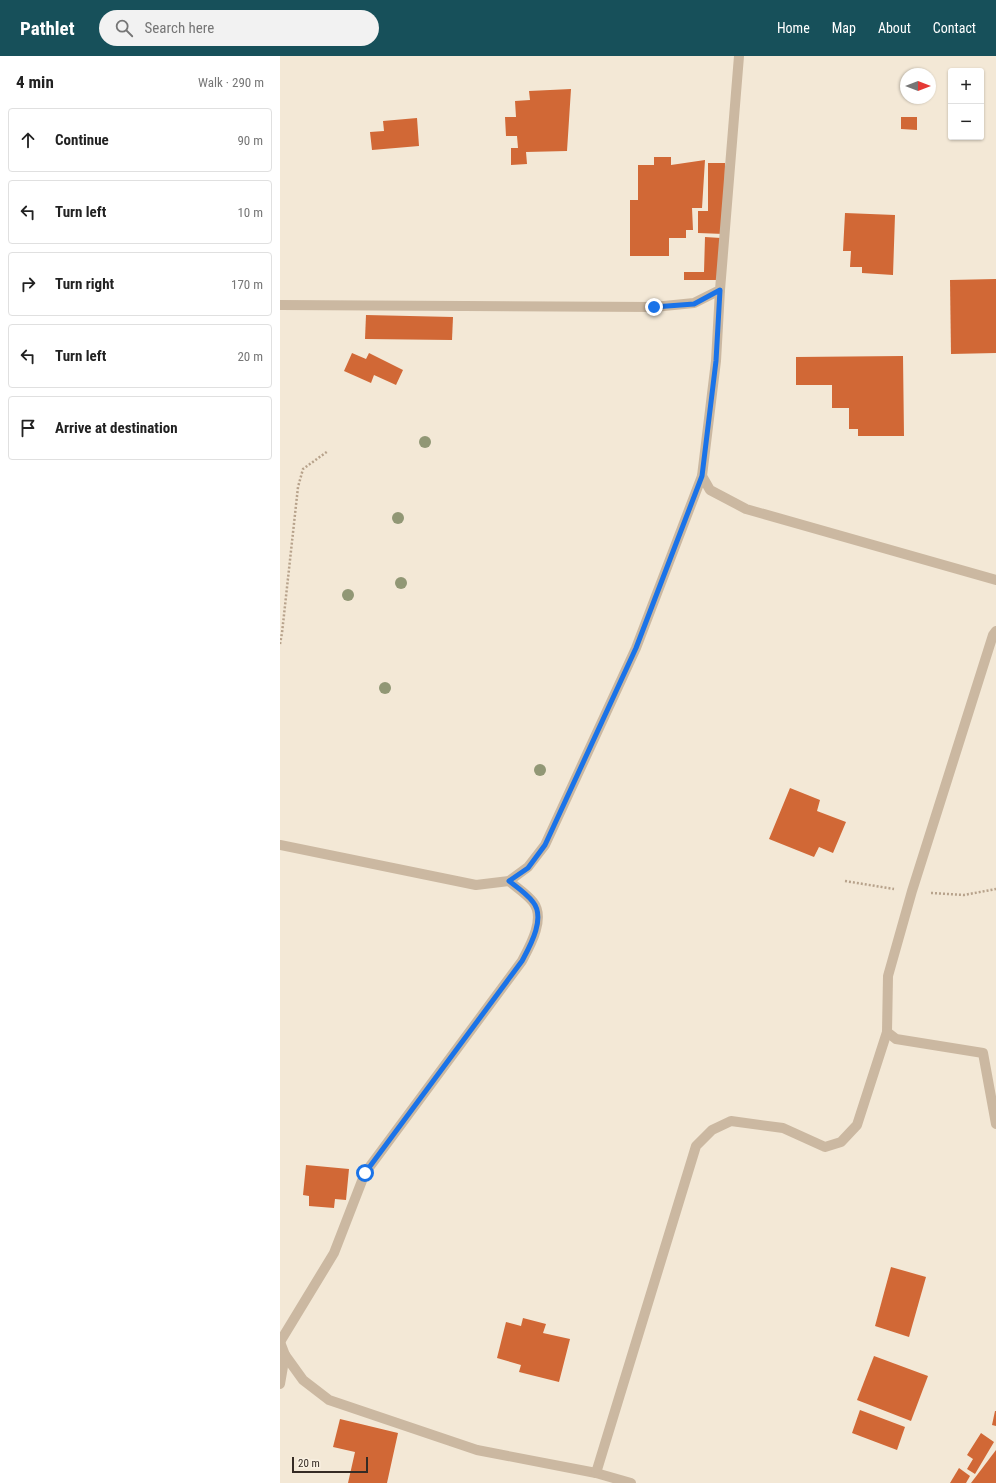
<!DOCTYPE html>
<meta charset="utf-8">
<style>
:root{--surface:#fff;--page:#f2f2f2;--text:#222;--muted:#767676;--line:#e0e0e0;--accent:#17505a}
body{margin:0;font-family:"Roboto Condensed",sans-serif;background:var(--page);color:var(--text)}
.controls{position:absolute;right:12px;top:12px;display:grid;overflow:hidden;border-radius:4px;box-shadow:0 1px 3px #0004}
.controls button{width:36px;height:36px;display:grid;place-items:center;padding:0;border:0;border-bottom:1px solid var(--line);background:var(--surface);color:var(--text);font:20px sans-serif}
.compass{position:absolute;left:620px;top:12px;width:36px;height:36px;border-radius:50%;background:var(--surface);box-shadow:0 1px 3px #0004;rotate:90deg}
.scale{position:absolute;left:12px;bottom:10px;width:76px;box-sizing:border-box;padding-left:4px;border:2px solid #352b24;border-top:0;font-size:11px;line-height:14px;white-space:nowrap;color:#352b24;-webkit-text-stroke:3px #faf1e2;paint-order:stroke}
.stop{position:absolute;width:12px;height:12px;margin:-9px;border:3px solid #1a73e8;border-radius:50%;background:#fff}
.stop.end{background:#1a73e8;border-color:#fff;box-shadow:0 1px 4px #0008}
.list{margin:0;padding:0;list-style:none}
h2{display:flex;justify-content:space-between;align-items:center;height:52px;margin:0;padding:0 16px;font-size:17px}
h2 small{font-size:13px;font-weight:400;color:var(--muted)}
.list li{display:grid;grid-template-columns:26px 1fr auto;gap:12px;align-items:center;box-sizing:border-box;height:64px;margin:0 8px 8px;padding:0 8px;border:1px solid var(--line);border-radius:4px}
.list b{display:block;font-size:15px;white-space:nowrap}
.list em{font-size:13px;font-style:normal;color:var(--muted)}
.icon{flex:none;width:22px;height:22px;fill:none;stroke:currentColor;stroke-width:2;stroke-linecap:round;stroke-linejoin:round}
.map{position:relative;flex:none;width:716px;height:1427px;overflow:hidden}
header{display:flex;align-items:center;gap:24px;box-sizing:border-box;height:56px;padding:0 20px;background:var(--accent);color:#fff}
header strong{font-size:19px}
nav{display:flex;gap:22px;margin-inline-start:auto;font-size:14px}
.search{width:280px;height:36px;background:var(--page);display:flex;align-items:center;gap:10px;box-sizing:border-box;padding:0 14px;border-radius:22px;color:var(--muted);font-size:15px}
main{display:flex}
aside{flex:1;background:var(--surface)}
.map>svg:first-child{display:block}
</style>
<header>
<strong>Pathlet</strong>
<div class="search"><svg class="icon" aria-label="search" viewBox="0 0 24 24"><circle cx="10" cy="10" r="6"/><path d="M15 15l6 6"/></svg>Search here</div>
<nav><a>Home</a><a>Map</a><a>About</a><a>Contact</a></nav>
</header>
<main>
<aside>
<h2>4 min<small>Walk · 290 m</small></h2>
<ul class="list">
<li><svg class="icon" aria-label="ahead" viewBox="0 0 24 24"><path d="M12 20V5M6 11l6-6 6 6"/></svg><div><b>Continue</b></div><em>90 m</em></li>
<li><svg class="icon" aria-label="left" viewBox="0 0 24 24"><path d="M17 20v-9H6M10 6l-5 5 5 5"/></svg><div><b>Turn left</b></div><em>10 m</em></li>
<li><svg class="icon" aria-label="right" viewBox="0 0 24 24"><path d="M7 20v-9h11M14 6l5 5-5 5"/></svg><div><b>Turn right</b></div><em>170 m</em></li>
<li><svg class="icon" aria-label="left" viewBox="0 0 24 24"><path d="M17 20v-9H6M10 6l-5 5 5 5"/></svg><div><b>Turn left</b></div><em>20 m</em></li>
<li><svg class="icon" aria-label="arrive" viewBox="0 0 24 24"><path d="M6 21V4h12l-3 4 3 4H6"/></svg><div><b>Arrive at destination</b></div></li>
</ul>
</aside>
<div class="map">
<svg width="716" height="1427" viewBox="0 0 716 1427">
<rect width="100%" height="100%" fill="#f3e8d6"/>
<g fill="#d16836">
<path d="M 291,33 L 287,95 L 246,96 L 247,108 L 231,109 L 231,92 L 238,92 L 237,80 L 226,80 L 225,61 L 236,61 L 235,45 L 250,44 L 249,35 Z"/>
<path d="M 621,61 L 637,61 L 637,74 L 621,73 Z"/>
<path d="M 137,62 L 139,90 L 92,94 L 90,76 L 104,75 L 103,65 Z"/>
<rect x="701" y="64" width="2" height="11"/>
<path d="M 374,101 L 391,101 L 391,109 L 425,104 L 422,152 L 412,152 L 413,174 L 406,174 L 406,182 L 389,182 L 389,200 L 350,200 L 350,144 L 358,144 L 358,109 L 374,109 Z"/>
<path d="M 428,107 L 445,107 L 444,178 L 418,177 L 418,155 L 428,155 Z"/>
<path d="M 565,157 L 615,159 L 613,219 L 582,217 L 582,211 L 570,211 L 571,195 L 563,195 Z"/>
<path d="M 425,181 L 441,182 L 440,224 L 404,224 L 404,216 L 424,216 Z"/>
<path d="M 716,223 L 716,297 L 671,298 L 670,224 Z"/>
<path d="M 86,259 L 173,261 L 172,284 L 85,283 Z"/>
<path d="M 72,297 L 86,303 L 89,297 L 123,314 L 116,329 L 94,319 L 91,327 L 64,315 Z"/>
<path d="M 623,300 L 624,380 L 578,380 L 578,373 L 569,373 L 569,352 L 552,352 L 552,329 L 516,329 L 516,301 Z"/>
<path d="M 510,732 L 540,744 L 537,755 L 566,766 L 553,797 L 539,791 L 534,801 L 489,783 Z"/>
<path d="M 26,1109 L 69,1113 L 66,1144 L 55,1143 L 54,1152 L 29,1150 L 29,1140 L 23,1139 Z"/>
<path d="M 611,1211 L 646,1221 L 629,1281 L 595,1270 Z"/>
<path d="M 243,1262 L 266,1268 L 263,1277 L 290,1283 L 279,1326 L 239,1316 L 241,1309 L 217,1302 L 226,1266 L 241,1270 Z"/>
<path d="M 594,1300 L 648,1320 L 631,1365 L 577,1344 Z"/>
<path d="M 580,1354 L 625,1371 L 617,1394 L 572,1377 Z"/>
<path d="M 715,1355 L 716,1355 L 716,1370 L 712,1369 Z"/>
<path d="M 60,1363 L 118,1377 L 107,1427 L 68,1427 L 75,1396 L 53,1391 Z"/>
<path d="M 701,1377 L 714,1386 L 695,1418 L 687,1413 L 693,1403 L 687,1399 Z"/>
<path d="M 716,1394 L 716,1427 L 691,1427 Z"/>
<path d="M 679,1412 L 690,1420 L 686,1427 L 670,1427 Z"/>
</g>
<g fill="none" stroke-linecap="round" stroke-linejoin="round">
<g stroke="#b7a28b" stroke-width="2.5" stroke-dasharray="2 2" stroke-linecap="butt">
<path d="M 0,588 L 2,577 L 18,431 L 23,413 L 48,395"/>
<path d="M 565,825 L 614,833"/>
<path d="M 651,837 L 684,839 L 716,833"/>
</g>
<g stroke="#cbb8a1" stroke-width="10">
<path d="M 440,234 L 436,305 L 422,420 L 430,434 L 466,453 L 716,524"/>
<path d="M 0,249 L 374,251 L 414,247 L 440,234 L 459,0"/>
<path d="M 716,575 L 713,579 L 632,835 L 608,920 L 607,976 L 616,983 L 703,997 L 716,1068"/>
<path d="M 0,789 L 196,829 L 229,825 L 248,811 L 265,789 L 356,592 L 422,420"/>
<path d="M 0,1286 L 54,1197 L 85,1117 L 242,905 C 250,890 266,862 253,846 C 247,838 236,831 229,825"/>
<path d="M 0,1286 L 5,1299 L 23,1324 L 49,1344 L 197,1394 L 316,1417 L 351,1427"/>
<path d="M 0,1328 L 5,1299"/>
<path d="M 316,1417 L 416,1090 L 432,1074 L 451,1065 L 503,1072 L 545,1091 L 561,1086 L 577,1069 L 607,976"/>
</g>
</g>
<g fill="#919775">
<circle cx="145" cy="386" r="6"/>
<circle cx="118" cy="462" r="6"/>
<circle cx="121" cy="527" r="6"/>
<circle cx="68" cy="539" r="6"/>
<circle cx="105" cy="632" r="6"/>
<circle cx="260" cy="714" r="6"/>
</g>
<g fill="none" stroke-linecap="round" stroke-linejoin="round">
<path stroke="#1a73e8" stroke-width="5" d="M 85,1117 L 242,905 C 250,890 266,862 253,846 C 247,838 237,831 229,825 L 248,812 L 265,789 L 356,592 L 422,420 L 436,305 L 440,234 L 414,248 L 374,251"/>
</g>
</svg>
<div class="controls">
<button>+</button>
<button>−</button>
</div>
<svg class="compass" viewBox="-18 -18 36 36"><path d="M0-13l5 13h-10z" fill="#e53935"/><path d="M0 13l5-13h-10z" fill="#767676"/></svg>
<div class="scale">20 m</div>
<div class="stop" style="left:85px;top:1117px"></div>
<div class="stop end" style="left:374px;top:251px"></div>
</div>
</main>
